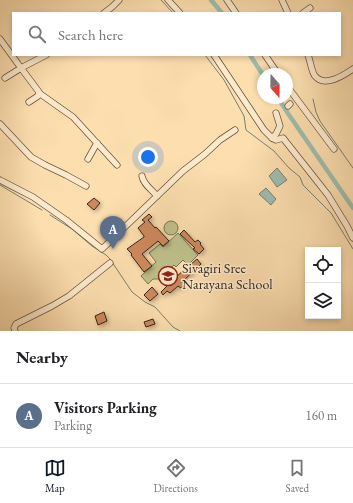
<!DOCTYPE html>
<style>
:root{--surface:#fff;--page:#f6f6f6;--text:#202124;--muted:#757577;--line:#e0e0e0;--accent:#111827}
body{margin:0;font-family:"EB Garamond",serif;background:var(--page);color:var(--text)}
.controls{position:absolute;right:12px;bottom:12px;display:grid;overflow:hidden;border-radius:0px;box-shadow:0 2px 6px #0003}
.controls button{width:36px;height:36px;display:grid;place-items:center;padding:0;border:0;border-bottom:1px solid var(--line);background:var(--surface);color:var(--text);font:20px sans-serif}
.compass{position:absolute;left:257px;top:68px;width:36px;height:36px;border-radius:50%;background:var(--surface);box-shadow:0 2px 6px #0003;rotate:160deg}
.you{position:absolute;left:148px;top:157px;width:14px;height:14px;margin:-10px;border:3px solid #fff;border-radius:50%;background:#1a73e8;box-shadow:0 0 0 6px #1a73e833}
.badge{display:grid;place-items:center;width:26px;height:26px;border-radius:50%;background:var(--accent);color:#fff;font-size:13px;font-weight:700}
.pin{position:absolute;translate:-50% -33px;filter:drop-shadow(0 1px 2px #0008)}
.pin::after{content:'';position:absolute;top:21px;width:14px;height:12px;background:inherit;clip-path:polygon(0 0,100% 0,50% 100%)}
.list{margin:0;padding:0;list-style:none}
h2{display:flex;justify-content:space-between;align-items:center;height:52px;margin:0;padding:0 16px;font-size:17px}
h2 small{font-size:13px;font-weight:400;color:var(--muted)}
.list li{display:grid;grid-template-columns:26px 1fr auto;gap:12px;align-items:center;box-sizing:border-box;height:64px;padding:0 16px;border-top:1px solid var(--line)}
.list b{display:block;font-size:15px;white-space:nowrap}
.list p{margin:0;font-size:13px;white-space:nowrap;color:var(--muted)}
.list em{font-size:13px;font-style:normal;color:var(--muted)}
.icon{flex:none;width:22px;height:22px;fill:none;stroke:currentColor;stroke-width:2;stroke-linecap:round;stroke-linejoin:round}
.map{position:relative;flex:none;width:353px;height:331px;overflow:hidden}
.search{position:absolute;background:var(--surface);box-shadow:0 2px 6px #0003;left:12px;right:12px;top:12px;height:44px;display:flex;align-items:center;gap:10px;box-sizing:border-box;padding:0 14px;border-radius:0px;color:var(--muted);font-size:15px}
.sheet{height:116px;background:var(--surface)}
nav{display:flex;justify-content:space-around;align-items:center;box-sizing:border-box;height:56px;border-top:1px solid var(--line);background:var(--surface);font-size:11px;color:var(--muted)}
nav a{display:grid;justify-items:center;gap:2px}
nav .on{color:var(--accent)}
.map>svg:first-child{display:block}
</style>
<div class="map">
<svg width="353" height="331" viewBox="0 0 353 331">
<defs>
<filter id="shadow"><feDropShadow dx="2" dy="2" stdDeviation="2" flood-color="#0004"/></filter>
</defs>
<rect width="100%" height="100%" fill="#fcdeaf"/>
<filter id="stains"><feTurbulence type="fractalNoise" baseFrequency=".005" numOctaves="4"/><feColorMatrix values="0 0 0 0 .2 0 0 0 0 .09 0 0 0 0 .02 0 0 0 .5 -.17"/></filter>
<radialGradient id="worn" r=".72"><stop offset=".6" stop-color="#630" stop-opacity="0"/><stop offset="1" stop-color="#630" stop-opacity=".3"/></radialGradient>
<g fill="#bfc18b" stroke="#7a7454">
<circle cx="171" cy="228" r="7"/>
<path d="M 178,233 L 198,255 L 188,265 L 183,260 L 176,267 L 174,265 L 159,279 L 153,279 L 148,284 L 141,276 L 156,262 L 149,253 L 160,244 L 163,247 Z"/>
</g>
<g fill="#9fbcae" stroke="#758074">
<path d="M 277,168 L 287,180 L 277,187 L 269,176 Z"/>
<path d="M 266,188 L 276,199 L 271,205 L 259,194 Z"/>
</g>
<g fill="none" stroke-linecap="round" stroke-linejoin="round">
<g stroke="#758074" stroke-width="1">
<path d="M 161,0 L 173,13"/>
<path d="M 205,55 L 224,80 L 244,116 L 246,130 L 274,151 L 289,168 L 300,177 L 303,185 L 331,213 L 353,249"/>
<path d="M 313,99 L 316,112 L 320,121 L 353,168"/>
<path d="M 0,185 L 42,210"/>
<path d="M 50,215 L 72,229 L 92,246 L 106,255 L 110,259 L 132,292 L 145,302 L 155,307 L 173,327 L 180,331"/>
</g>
<g stroke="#9fbcae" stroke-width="4.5">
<path d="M 211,0 L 222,13"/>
<path d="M 250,55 L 263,75"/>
<path d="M 278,98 L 287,112 L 353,208"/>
</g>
</g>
<g fill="#cd895c" stroke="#35271d" filter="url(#shadow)">
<path d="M 94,198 L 100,203 L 94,210 L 87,204 Z"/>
<path d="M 149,214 L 152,217 L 148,220 L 155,228 L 156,227 L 169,241 L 163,246 L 158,241 L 142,254 L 152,266 L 144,272 L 131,255 L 132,254 L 127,249 L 144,237 L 144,236 L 138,228 L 145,222 L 142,220 Z"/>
<path d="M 184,230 L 195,242 L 198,240 L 201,243 L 200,244 L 204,249 L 199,254 L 193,249 L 195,248 L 180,234 Z"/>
<path d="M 197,259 L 201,264 L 182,282 L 185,284 L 181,288 L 178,286 L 170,293 L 167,291 L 163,295 L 161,292 L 173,280 L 171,278 L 175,274 L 177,276 Z"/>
<path d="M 152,287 L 158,294 L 150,301 L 144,295 Z"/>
<path d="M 104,312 L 107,321 L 98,325 L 95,316 Z"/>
<path d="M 153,319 L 155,324 L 146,327 L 144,322 Z"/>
</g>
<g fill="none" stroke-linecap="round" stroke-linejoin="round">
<defs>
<g id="minor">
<path d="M 168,0 L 180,13"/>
<path d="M 227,0 L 236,13"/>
<path d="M 282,0 L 288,13"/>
<path d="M 104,13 L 112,7 L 119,0"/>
<path d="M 303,13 L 310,8"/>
<path d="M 0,39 L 21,68 L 5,78"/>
<path d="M 214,55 L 264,130 L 272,138 L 276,140 L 283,138 L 328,195 L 347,226 L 353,238"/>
<path d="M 265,55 L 278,74"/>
<path d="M 308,55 C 310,60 312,73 315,76 C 325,88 344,75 353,69"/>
<path d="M 287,86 L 334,149"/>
<path d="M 39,93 L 73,117 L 117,165"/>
<path d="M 29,102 L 38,96 L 39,92 L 21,68 L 46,55"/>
<path d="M 288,106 L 290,104"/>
<path d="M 0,124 L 31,157 L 45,165 L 66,175 L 86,186"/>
<path d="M 272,138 L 276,134 L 280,126 L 276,113"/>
<path d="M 88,159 L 97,143"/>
<path d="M 142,176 C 143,184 152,190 157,196"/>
<path d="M 0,180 L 33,197 L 66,220 L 102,249 L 183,171 L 205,154 L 220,140 L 235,130"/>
<path d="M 15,331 L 14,328 L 16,324 L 52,306 L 69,296 L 110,263"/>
</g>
</defs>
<use href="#minor" stroke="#675542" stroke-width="7"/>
<use href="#minor" stroke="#fdeacb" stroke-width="5.5"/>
</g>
<defs>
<symbol id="school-ring" viewBox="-11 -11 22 22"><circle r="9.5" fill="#fdeacb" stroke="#8f2418" stroke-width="1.5"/><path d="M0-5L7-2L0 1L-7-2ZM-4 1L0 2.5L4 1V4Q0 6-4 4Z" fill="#8f2418"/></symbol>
</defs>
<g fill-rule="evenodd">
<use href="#school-ring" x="157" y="265" width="22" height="22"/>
</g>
<g text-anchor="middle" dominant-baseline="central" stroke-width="3" stroke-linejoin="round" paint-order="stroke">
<g font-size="14" fill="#35271d" stroke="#fdeacb" text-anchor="start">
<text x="182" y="268">Sivagiri Sree<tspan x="182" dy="16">Narayana School</tspan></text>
</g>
</g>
<rect width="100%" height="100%" filter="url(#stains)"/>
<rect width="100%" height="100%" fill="url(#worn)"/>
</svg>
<div class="controls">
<button><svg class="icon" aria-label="locate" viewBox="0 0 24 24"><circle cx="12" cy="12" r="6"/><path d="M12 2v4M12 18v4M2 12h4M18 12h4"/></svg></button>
<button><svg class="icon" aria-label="layers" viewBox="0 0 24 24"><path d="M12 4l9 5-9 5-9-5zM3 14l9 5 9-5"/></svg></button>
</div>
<svg class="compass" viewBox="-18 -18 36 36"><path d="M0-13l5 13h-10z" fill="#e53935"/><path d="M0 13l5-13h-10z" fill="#757577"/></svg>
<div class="you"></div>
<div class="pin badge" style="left:113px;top:249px;background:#5c6f8a">A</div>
<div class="search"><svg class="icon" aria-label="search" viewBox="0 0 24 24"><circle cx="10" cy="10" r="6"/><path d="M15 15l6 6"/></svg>Search here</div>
</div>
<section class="sheet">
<h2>Nearby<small></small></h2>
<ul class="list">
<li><span class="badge" style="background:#5c6f8a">A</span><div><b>Visitors Parking</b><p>Parking</p></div><em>160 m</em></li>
</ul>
</section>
<nav>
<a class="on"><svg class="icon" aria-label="map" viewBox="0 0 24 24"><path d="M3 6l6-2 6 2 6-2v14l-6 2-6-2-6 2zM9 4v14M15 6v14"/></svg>Map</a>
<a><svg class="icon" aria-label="directions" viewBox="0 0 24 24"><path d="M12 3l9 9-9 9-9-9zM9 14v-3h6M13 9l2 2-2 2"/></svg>Directions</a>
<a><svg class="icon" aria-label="saved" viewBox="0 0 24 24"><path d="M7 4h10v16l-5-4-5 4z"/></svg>Saved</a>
</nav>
